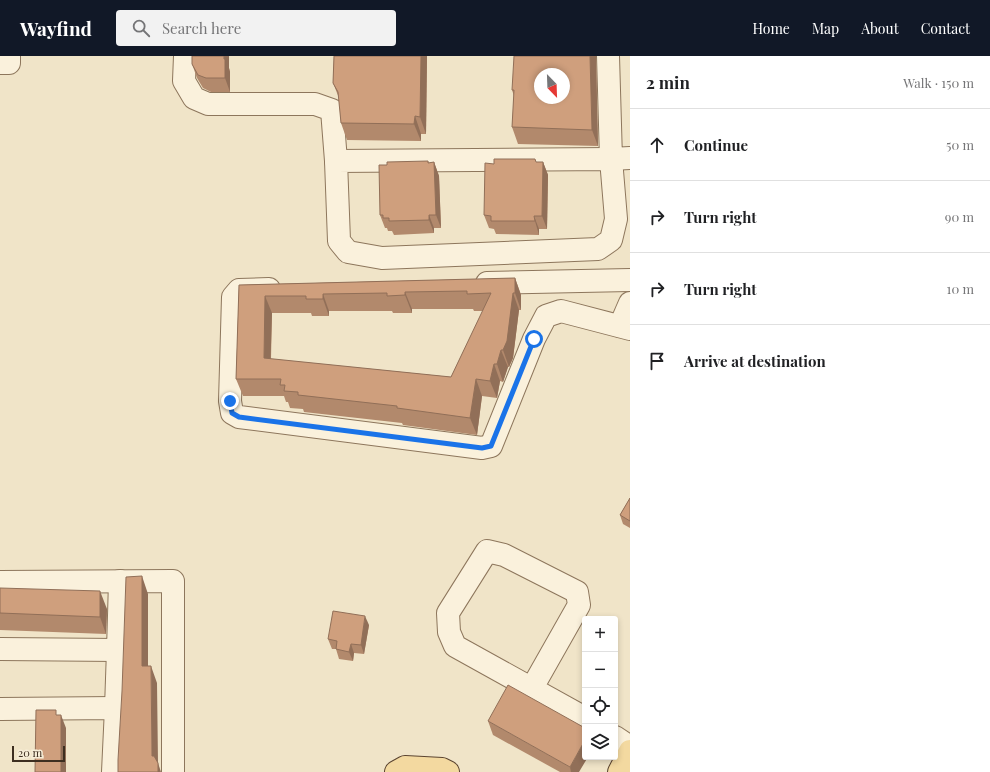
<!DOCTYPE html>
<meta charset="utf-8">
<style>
:root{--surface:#fff;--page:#f2f2f2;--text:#202124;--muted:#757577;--line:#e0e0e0;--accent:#111827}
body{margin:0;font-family:"Playfair Display",serif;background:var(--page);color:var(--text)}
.controls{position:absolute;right:12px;bottom:12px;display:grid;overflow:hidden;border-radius:4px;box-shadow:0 2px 6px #0003}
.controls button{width:36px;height:36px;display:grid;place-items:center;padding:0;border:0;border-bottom:1px solid var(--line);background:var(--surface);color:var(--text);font:20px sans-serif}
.compass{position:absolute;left:534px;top:12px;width:36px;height:36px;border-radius:50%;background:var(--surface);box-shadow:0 2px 6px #0003;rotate:157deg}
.scale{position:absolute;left:12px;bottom:10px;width:53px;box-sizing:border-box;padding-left:4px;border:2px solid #3d2e20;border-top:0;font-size:11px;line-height:14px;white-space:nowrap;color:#3d2e20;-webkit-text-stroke:3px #f7eed8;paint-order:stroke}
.stop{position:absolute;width:12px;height:12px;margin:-9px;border:3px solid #1a73e8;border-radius:50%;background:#fff}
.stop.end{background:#1a73e8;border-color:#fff;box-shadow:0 1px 4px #0008}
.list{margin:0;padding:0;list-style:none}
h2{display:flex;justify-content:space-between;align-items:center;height:52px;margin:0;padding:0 16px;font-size:17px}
h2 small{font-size:13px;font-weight:400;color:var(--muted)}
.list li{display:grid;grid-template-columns:26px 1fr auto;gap:12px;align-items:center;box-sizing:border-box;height:72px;padding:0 16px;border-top:1px solid var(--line)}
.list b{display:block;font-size:15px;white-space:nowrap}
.list em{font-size:13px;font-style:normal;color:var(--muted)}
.icon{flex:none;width:22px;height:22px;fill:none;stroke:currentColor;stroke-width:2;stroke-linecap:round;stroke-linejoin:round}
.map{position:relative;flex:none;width:630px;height:716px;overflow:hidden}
header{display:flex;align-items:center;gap:24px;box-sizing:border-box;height:56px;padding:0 20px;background:var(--accent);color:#fff}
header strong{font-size:19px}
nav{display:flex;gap:22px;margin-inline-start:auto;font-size:14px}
.search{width:280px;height:36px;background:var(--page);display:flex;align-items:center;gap:10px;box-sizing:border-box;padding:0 14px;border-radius:4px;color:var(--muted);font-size:15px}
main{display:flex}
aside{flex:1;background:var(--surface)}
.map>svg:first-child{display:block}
</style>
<header>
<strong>Wayfind</strong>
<div class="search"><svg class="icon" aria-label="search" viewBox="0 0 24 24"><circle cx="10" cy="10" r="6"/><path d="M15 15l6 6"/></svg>Search here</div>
<nav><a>Home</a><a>Map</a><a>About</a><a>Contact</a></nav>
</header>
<main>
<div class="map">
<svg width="630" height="716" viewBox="0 0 630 716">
<rect width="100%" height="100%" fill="#f0e4c8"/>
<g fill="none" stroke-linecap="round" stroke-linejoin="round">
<defs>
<g id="minor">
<path d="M 185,0 L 184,25 L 194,42 L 208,48 L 315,48 L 332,54 L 336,105"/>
<path d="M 608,0 L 611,103 L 630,102"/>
<path d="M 0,7 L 9,7 L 9,0"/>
<path d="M 611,103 L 616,163 L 611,184 L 598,193 L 382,202 L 348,196 L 339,185 L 336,105 Z"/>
<path d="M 487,227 L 630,224"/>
<path d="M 269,233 L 239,234 L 233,241 L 230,345 L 232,357 L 239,361 L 482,392 L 491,390 L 534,283 L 546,260 L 561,255 L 630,273"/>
<path d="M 620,270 L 630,247"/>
<path d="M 0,526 L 173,525 L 173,716"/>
<path d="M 0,593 L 118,594 L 120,525"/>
<path d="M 532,632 L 579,549 L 577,536 L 504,499 L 487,495 L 448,557 L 449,576 L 455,590 L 585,662"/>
<path d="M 116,652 L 118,594"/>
<path d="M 0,653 L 116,652 L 113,716"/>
<path d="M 615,681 L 630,691"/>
</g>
<g id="major">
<path d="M 396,716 L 405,711 L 442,713 L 448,716"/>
<path d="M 619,716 L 630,695"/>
</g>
</defs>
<use href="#minor" stroke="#8d765c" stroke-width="24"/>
<use href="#major" stroke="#5b4430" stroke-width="24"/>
<use href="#minor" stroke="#faf1dc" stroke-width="22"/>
<use href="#major" stroke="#f3d9a0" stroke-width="22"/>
</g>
<g fill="#b2896c" fill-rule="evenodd">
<path d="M 334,0 L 427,0 L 426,78 L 421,78 L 421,85 L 347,84 L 341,67 L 339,42 L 333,27 Z"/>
<path d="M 596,0 L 598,90 L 518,88 L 512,71 L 514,40 L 512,34 Z"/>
<path d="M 192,8 L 229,12 L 230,16 L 230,36 L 211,36 L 203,32 L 197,22 Z"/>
<path d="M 428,105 L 429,107 L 434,106 L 439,120 L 441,172 L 434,172 L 434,177 L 394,179 L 392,175 L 388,175 L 387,172 L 385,172 L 380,159 L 387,109 Z"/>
<path d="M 536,106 L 543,106 L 548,119 L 547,173 L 539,173 L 539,179 L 496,178 L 494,173 L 489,172 L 484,159 Z"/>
<path d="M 515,222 L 521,239 L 521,254 L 519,254 L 513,302 L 509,311 L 508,311 L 503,326 L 500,325 L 497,342 L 482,340 L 477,379 L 403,369 L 402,367 L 304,356 L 303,353 L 290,352 L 288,346 L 286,346 L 284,340 L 243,340 L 236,323 L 239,229 ZM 412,253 L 473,253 L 474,255 L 483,255 L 451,321 L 271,303 L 272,257 L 311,257 L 312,260 L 329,260 L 329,255 L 392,255 L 393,257 L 412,257 Z"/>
<path d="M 630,442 L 630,472 L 623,468 L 620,459 Z"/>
<path d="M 0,532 L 107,553 L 106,578 L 0,574 Z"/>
<path d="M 369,569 L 364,598 L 354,597 L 353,605 L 339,603 L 336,593 L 332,593 L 328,583 Z"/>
<path d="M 488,665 L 579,716 L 560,716 L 493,679 Z"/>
</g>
<g fill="#916f58">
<path d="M 224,0 L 229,0 L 229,12 L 230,16 L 230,36 L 225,22 Z"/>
<path d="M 421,0 L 427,0 L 426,78 L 420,61 Z"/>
<path d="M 590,0 L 596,0 L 598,90 L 592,74 Z"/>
<path d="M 415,60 L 421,78 L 421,85 L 414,68 Z"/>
<path d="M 434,106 L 439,120 L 441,172 L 436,159 Z"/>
<path d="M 543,106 L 548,119 L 547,173 L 542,160 Z"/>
<path d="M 429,159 L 434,172 L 434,177 L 429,164 Z"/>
<path d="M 534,160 L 539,173 L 539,179 L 535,165 Z"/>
<path d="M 515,222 L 521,239 L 521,254 L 515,237 Z"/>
<path d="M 405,236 L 412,253 L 412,257 L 405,239 Z"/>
<path d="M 513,237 L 519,254 L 513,302 L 509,311 L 503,294 Z"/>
<path d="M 323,238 L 329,255 L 329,260 L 323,243 Z"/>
<path d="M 265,240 L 272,257 L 270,320 L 264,302 Z"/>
<path d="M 501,294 L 508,311 L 503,326 L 497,308 Z"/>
<path d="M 494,308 L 500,325 L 497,342 L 490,325 Z"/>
<path d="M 476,323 L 482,340 L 477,379 L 470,362 Z"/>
<path d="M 142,520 L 148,538 L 148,627 L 142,610 Z"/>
<path d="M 100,535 L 107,553 L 106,578 L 100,561 Z"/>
<path d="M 365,560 L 369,569 L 364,598 L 361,589 Z"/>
<path d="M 351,588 L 354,597 L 353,605 L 349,596 Z"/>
<path d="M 151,610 L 157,627 L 158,707 L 161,716 L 157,716 L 152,700 Z"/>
<path d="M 61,659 L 66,672 L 66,716 L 61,716 Z"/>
<path d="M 585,684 L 585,701 L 588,701 L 579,716 L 571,716 L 570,711 Z"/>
</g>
<g fill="#cf9f7d" stroke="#916f58" fill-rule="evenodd">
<path d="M 192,0 L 224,0 L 224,3 L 225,3 L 225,22 L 206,22 L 198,19 L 192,8 Z"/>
<path d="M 334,0 L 421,0 L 420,61 L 415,60 L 414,68 L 341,67 L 338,36 L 333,27 Z"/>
<path d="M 514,0 L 590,0 L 592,74 L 512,71 L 514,34 L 512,34 ZM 540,18 L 564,18 L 564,42 L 540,42 Z"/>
<path d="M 494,103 L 535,103 L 536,106 L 543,106 L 542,160 L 534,160 L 535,165 L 491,165 L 491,160 L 484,159 L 485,107 L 494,108 Z"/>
<path d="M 428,105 L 428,107 L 434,106 L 436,159 L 429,159 L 429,164 L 389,165 L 389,162 L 383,162 L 383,159 L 380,159 L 379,109 L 387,109 L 387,106 Z"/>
<path d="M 515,222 L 515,237 L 513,237 L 507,285 L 503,294 L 501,294 L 497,308 L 494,308 L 490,325 L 476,323 L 470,362 L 397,352 L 397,350 L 298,339 L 298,336 L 284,335 L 285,329 L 280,329 L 281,323 L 236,323 L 239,229 ZM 467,235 L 467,238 L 491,237 L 451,321 L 264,302 L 265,240 L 306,240 L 306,243 L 323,243 L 323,238 L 387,237 L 387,240 L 405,239 L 405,236 Z"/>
<path d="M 630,442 L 630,465 L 620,459 Z"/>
<path d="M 142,520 L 142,610 L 151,610 L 152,700 L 154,700 L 158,707 L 158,716 L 118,716 L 118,704 L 122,635 L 126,521 Z"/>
<path d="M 0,532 L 100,535 L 100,561 L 0,557 Z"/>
<path d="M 333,555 L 365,560 L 361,589 L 351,588 L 349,596 L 336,593 L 337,585 L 328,583 Z"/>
<path d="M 508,629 L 585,672 L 585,684 L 570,711 L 488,665 Z"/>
<path d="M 36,654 L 56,654 L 56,659 L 61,659 L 61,716 L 35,716 Z"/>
</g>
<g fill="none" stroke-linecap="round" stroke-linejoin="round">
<path stroke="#1a73e8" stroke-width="5" d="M 230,345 L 232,357 L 239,361 L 482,392 L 491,390 L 534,283"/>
</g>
</svg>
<div class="controls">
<button>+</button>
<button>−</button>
<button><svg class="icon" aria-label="locate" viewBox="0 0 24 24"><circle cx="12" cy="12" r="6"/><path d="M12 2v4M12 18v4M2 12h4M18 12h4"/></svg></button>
<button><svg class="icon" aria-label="layers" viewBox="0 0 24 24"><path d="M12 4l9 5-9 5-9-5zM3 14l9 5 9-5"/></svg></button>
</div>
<svg class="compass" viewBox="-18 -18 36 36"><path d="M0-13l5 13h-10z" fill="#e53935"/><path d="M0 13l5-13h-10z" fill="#757577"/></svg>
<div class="scale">20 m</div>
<div class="stop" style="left:534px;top:283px"></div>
<div class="stop end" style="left:230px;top:345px"></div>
</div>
<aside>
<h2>2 min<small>Walk · 150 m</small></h2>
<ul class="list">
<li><svg class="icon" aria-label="ahead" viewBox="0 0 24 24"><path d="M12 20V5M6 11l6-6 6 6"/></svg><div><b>Continue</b></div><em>50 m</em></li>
<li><svg class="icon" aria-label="right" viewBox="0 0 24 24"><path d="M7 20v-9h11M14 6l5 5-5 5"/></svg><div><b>Turn right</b></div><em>90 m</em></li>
<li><svg class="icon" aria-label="right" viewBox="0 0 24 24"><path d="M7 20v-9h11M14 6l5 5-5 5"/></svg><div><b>Turn right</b></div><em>10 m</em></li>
<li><svg class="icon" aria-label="arrive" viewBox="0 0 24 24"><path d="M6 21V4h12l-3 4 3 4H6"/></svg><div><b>Arrive at destination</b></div></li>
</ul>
</aside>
</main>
